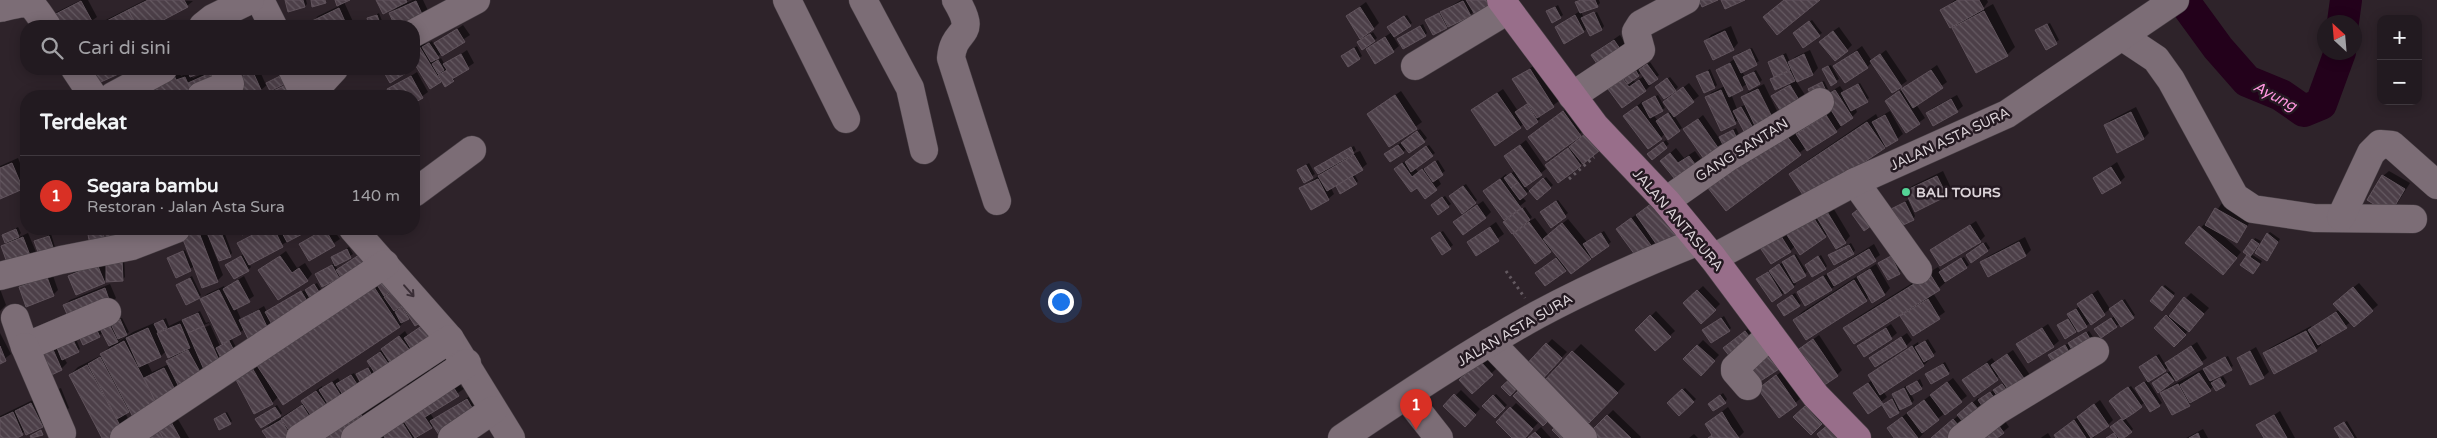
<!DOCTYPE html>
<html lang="id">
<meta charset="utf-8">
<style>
:root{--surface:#221a20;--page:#2e272d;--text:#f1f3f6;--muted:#a2a1a5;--line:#3f383e;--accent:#d93025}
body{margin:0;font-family:"Varela Round",sans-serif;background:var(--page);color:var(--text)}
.controls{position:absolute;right:15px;top:15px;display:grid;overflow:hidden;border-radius:10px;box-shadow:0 2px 12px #0003}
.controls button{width:45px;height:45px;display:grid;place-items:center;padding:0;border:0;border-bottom:1px solid var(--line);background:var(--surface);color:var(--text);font:25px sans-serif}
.compass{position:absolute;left:2317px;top:15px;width:45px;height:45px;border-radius:50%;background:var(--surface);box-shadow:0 2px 12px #0003;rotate:334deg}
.you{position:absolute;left:1060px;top:301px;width:18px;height:18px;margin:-12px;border:4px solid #fff;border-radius:50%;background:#1a73e8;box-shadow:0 0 0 8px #1a73e833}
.badge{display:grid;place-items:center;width:32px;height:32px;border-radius:50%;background:var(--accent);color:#fff;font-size:16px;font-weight:700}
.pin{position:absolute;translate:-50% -41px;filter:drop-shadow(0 1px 2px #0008)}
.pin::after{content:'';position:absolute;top:26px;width:18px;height:15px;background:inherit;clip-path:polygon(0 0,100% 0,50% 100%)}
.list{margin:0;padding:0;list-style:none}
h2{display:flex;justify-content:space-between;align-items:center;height:65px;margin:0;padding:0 20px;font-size:21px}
h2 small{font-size:16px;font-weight:400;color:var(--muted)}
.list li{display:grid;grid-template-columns:32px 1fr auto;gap:15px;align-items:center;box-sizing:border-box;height:80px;padding:0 20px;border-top:1px solid var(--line)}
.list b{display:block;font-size:19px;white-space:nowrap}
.list p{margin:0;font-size:16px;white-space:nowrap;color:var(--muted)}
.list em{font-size:16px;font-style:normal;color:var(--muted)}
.icon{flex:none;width:28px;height:28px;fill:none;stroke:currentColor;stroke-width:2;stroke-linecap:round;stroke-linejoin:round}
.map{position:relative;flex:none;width:2437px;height:438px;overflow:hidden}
.search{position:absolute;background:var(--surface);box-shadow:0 2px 12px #0003;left:20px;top:20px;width:400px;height:55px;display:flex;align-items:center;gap:12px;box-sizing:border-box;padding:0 18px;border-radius:20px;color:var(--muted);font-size:19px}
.panel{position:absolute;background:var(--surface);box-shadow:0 2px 12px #0003;left:20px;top:90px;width:400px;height:145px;border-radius:20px}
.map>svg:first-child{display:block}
</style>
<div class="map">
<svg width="2437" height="438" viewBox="0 0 2437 438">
<defs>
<pattern id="building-back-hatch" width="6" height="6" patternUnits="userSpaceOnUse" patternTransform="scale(1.25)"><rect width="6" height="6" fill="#4c3f48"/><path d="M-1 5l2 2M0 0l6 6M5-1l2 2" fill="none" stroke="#655a62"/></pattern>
</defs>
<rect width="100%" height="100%" fill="#2e232a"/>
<g fill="#0007" fill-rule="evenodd">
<path d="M 81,0 L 88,0 L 97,17 L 84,26 L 57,26 L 52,18 L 57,12 Z"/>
<path d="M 145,0 L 193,1 L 187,6 L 149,26 L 94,26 Z"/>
<path d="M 287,0 L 306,0 L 307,4 L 305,6 Z"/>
<path d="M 336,0 L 347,0 L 344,2 L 355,26 L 315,26 L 313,21 L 318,16 L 339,6 Z"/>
<path d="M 377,0 L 408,0 L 404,4 L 413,0 L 423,0 L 431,17 L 414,26 L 397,26 L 391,13 L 398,6 Z"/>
<path d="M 1461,0 L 1502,0 L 1474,11 L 1470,15 L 1446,27 L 1428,20 Z"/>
<path d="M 1579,0 L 1599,0 L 1600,3 L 1597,6 L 1581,12 L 1584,18 L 1597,12 L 1604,26 L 1602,29 L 1590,34 L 1587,28 L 1584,31 L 1556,27 L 1580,11 L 1577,2 Z"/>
<path d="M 1955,0 L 1987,0 L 1988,2 L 1982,10 L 1993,4 L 2015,47 L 2007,55 L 1954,28 L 1961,21 L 1942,10 Z"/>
<path d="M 1366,2 L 1379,23 L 1374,28 L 1347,16 Z"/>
<path d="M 1558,5 L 1563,15 L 1560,17 L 1548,12 Z"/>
<path d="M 379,13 L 384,26 L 371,26 L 368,19 Z"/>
<path d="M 1407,15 L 1412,23 L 1393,36 L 1399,46 L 1393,51 L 1367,49 L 1392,32 L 1391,25 Z"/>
<path d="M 1812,20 L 1822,33 L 1819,35 L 1797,31 Z"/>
<path d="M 2050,23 L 2059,40 L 2046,48 L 2039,28 Z"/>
<path d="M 1423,24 L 1427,33 L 1425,35 L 1398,39 Z"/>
<path d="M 463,25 L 470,35 L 435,58 L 437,61 L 441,58 L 445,65 L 467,50 L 474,63 L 458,74 L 453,80 L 442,79 L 430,87 L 414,61 L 414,48 L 424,41 L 426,45 L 432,41 L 434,45 Z"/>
<path d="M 1731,26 L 1738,43 L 1733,49 L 1706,41 L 1711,35 Z"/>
<path d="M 1839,27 L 1852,45 L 1847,50 L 1826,36 Z"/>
<path d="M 1373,32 L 1377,38 L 1374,41 L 1361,40 Z"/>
<path d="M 1620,35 L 1629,50 L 1593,55 L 1598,50 Z"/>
<path d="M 1357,46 L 1362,56 L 1348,65 L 1345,54 Z"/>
<path d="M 1862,46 L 1872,61 L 1886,50 L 1907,81 L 1892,92 L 1872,62 L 1867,67 L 1835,66 Z"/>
<path d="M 1752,48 L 1759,61 L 1742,71 L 1745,77 L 1756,70 L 1762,80 L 1759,83 L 1747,84 L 1731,94 L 1737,109 L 1746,104 L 1743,98 L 1748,92 L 1764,84 L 1780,117 L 1755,132 L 1739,120 L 1721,129 L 1706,98 L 1712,92 L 1725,86 L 1718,70 L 1736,58 L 1737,54 Z"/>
<path d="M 1810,50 L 1818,68 L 1813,74 L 1796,81 L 1807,98 L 1801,104 L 1773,96 L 1790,84 L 1772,80 L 1776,76 L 1769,62 L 1786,53 L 1790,62 L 1795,57 Z"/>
<path d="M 1650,62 L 1659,75 L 1649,83 L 1651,85 L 1646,90 L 1622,107 L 1610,89 L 1634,63 L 1639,71 ZM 1642,72 L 1644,76 L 1635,82 L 1632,79 Z"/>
<path d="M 1536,64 L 1559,101 L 1538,116 L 1540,119 L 1537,121 L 1527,128 L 1524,123 L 1520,127 L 1473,110 L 1503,89 L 1518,111 L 1529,103 L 1514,80 Z"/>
<path d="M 1831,65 L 1839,79 L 1836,81 L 1826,67 Z"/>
<path d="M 1937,65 L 1947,82 L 1916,104 L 1925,118 L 1906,132 L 1886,101 Z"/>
<path d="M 189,69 L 203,69 L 191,75 L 193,78 L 214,69 L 224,80 L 188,96 L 122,96 L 179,71 L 181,76 L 190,72 Z"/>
<path d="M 255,69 L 259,69 L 266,85 L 283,74 L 283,83 L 268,84 L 261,90 L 264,96 L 246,96 L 239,79 L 244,73 Z"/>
<path d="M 384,69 L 409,69 L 391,81 Z"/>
<path d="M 1710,69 L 1717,85 L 1715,87 L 1698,76 Z"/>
<path d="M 417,72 L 428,92 L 414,102 L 414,96 L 393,96 L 389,90 Z"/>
<path d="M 1670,77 L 1678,87 L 1673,93 L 1659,85 Z"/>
<path d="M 1824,81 L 1828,89 L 1826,91 L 1809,89 Z"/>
<path d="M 1689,83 L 1699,96 L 1674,115 L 1682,128 L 1679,130 L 1665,133 L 1661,138 L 1625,116 L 1643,101 L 1644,103 L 1658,95 L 1665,108 L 1653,115 L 1658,121 L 1672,111 L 1665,102 Z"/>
<path d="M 1860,83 L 1869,98 L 1855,107 L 1857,112 L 1852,117 L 1836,131 L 1807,147 L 1726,209 L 1792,124 L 1799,134 L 1833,110 L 1825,98 L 1830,92 L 1840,86 L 1844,92 Z"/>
<path d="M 1401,91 L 1422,122 L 1389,146 L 1368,114 Z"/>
<path d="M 1957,95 L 1963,106 L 1957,111 L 1928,113 L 1933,108 Z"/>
<path d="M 1569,107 L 1586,129 L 1546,160 L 1530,137 Z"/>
<path d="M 2136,107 L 2149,133 L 2144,138 L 2105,125 L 2111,120 Z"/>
<path d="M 1890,111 L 1903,134 L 1897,139 L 1884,147 L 1790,175 L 1798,167 L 1876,114 L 1878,118 Z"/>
<path d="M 1703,115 L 1719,138 L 1736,128 L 1742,141 L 1720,151 L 1685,130 Z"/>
<path d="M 1420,129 L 1427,138 L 1424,141 L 1409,151 L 1407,148 L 1403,152 L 1388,152 Z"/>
<path d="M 1526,140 L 1546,169 L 1525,186 L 1529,191 L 1522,197 L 1526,201 L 1504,219 L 1484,192 L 1506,174 L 1507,176 L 1515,171 L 1505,157 Z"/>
<path d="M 1666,140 L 1669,144 L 1652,158 L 1651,152 Z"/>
<path d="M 1574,144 L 1583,162 L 1559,181 L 1546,165 Z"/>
<path d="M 1429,145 L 1435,153 L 1415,168 L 1418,172 L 1438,160 L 1445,171 L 1437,177 L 1441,184 L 1425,197 L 1401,164 Z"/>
<path d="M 1354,146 L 1356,150 L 1352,154 L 1360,151 L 1367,164 L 1354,174 L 1358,181 L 1356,183 L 1341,192 L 1336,184 L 1331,188 L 1334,194 L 1328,199 L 1301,189 L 1327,169 L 1318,166 Z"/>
<path d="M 1676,148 L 1684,158 L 1695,151 L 1703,162 L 1697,167 L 1661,161 Z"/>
<path d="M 18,158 L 22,168 L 26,164 L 26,185 L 0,198 L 0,166 Z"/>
<path d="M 2117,162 L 2125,177 L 2120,182 L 2094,178 Z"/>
<path d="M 1309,163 L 1315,174 L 1304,181 L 1298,170 Z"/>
<path d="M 1943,171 L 1952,190 L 1946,195 L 1906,191 L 1912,186 Z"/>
<path d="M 2389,171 L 2410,183 L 2395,207 L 2383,176 Z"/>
<path d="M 1546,177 L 1553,185 L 1537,199 L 1530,191 Z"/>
<path d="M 1466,184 L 1477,200 L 1475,202 L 1453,193 Z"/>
<path d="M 1662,195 L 1657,242 L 1653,247 L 1617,229 Z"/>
<path d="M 1445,196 L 1451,204 L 1448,206 L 1435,203 Z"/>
<path d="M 1558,200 L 1568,213 L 1552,226 L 1544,210 Z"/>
<path d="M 1908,200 L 1915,216 L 1913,219 L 1892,209 Z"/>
<path d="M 1483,201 L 1491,212 L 1485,218 L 1460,217 Z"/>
<path d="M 2222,203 L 2251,220 L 2237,242 L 2220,233 L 2241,252 L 2228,268 L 2187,243 L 2206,222 L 2208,223 Z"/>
<path d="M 1832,206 L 1850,236 L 1845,242 L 1828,234 L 1795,246 L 1790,251 L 1766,240 Z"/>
<path d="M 1525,207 L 1532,217 L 1526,223 L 1535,218 L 1548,235 L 1568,219 L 1587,242 L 1604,231 L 1611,242 L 1590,259 L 1565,270 L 1537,273 L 1558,256 L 1552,249 L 1535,262 L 1515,234 L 1525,225 L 1507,220 Z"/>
<path d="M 1976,221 L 1985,236 L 1980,241 L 1932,250 Z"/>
<path d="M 1496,222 L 1504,234 L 1476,254 L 1468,242 Z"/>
<path d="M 18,227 L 21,233 L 17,238 L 28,233 L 36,252 L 31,257 L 2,247 L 6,243 L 3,235 Z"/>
<path d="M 88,229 L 151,229 L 129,235 L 107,232 L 103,236 L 90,238 Z"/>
<path d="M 196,229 L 205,229 L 208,237 L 212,233 L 223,229 L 232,253 L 230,256 L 211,238 L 209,239 L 223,275 L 217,281 L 195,266 L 176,276 L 168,259 L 185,250 L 191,262 L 193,261 L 183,237 Z"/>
<path d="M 262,229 L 309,229 L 249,264 L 251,267 L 248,270 L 234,278 L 229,263 L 244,254 L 239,244 Z"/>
<path d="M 324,229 L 333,229 L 340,239 L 309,260 L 300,245 Z"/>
<path d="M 1443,231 L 1453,245 L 1443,253 L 1435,236 Z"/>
<path d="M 2270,232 L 2280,239 L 2269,257 L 2268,234 Z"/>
<path d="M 51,234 L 55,247 L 53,249 L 36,241 Z"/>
<path d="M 2025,237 L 2031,250 L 2026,255 L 1988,275 L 1982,263 L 1987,257 Z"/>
<path d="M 2255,238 L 2261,241 L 2251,254 L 2262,261 L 2256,270 L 2242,264 Z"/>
<path d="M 1986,242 L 1990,248 L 1988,250 L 1970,252 Z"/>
<path d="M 1851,243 L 1855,250 L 1853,253 L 1832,253 Z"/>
<path d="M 1874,244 L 1880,255 L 1831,289 L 1798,292 Z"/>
<path d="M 349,247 L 353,254 L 335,265 L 338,270 L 364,251 L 378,262 L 341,274 L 322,285 L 316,274 L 335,263 L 332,258 L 335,255 Z"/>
<path d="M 286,251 L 297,268 L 305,263 L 312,274 L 307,280 L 260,270 Z"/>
<path d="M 1796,254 L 1807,272 L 1794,281 L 1796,284 L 1794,286 L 1772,301 L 1760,277 Z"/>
<path d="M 1894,254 L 1902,270 L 1888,279 L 1880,263 Z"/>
<path d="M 1821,255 L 1827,266 L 1825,268 L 1806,265 Z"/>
<path d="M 124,256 L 125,277 L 122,280 L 104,282 L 70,276 L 75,270 L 103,260 L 107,270 Z"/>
<path d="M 1964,257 L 1969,265 L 1946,279 L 1947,281 L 1933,293 L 1945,312 L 1914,334 L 1902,316 L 1909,309 L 1845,328 L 1853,320 L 1938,267 L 1941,271 Z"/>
<path d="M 1876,264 L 1890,288 L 1885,294 L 1872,301 L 1869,296 L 1866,300 L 1794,320 L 1802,312 Z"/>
<path d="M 52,273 L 58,290 L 53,295 L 20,288 L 25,282 Z"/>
<path d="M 382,275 L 399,308 L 405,306 L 410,316 L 400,326 L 284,403 L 279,396 L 272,403 L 235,376 Z"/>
<path d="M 192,276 L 201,295 L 199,297 L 177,285 Z"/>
<path d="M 244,276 L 254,296 L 236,308 L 241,319 L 264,306 L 267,312 L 317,283 L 325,296 L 275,329 L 245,329 L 231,338 L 240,354 L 209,375 L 130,409 L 125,413 L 130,422 L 108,438 L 104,438 L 70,375 L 78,367 L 102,355 L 110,346 L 103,332 L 99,336 L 78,333 L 122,318 L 129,332 L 115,344 L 133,332 L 154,323 L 155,325 L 166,318 L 169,326 L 200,311 L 206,323 L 209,322 L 220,346 L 223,344 L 201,300 L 207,294 L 224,286 L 225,288 ZM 209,323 L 210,325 L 194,332 L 194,329 ZM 166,351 L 176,353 L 167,361 L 169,364 L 152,372 L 147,362 L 161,356 Z"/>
<path d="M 2359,283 L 2378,305 L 2372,310 L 2351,322 L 2320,343 L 2321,345 L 2316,350 L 2265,353 L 2270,348 L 2311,326 L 2312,328 L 2340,309 L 2340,298 Z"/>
<path d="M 110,284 L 116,298 L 110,304 L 65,305 L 70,300 Z"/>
<path d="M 2165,285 L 2175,293 L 2164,307 L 2163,287 Z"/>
<path d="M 1703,286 L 1720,304 L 1715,309 L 1690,298 Z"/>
<path d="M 0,289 L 6,305 L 0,311 Z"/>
<path d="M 2098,290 L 2110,309 L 2125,299 L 2135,315 L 2116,326 L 2098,327 L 2115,316 L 2110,309 L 2091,323 L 2075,331 L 2061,323 L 2071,317 L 2069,314 L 2080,306 L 2079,305 L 2084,299 Z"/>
<path d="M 1795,293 L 1801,303 L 1799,305 L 1781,302 Z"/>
<path d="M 2191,293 L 2209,308 L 2174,346 L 2156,328 Z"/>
<path d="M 1656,311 L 1675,331 L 1655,349 L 1637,330 Z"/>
<path d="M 1724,316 L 1731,328 L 1729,330 L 1706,328 Z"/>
<path d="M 434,317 L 444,332 L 295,435 L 268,438 L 264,431 L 269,425 L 304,403 L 303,401 L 308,396 L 322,386 L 323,388 L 338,378 L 340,381 L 354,373 L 361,385 L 360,372 L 372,366 L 368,361 L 374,356 L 405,331 L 408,336 Z"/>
<path d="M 1891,324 L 1897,333 L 1891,338 L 1859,346 Z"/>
<path d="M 2048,324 L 2059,341 L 2053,346 L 2018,344 Z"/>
<path d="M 1748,329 L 1755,338 L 1727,345 Z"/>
<path d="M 2089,331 L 2095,340 L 2075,356 L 2052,353 Z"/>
<path d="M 0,333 L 11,354 L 0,362 Z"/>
<path d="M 1907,333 L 1912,340 L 1906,346 L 1871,358 Z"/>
<path d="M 74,334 L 80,349 L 64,358 L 67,363 L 61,369 L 35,353 Z"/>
<path d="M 1819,335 L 1842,370 L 1837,375 L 1800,349 Z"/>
<path d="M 1552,339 L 1567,352 L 1537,383 L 1524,369 Z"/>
<path d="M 1928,339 L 1936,352 L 1928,358 L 1929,360 L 1924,365 L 1883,391 L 1887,397 L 1868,412 L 1855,394 L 1872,380 L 1869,375 L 1918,342 L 1919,345 Z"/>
<path d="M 1703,340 L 1719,355 L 1701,374 L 1685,359 Z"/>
<path d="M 2197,342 L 2207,358 L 2173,381 L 2156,381 L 2171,370 L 2169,367 L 2148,381 L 2162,403 L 2159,405 L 2145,402 L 2125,418 L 2133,429 L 2131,431 L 2122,438 L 2106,438 L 2116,432 L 2114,425 L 2123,418 L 2113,398 L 2131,386 L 2143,402 L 2145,401 L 2139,386 L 2148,380 L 2143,365 L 2159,354 L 2165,364 Z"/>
<path d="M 1581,344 L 1625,384 L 1597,414 L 1545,381 Z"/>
<path d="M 2256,347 L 2269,372 L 2263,377 L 2238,358 Z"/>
<path d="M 2013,350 L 2032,378 L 2013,393 L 1933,438 L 1978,398 L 1980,400 L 2005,382 L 2000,375 L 1974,395 L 1963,380 L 1992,358 L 1995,362 Z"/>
<path d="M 431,354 L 463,359 L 436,377 L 426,359 Z"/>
<path d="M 1486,356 L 1497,368 L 1472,392 L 1461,380 Z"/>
<path d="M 2228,356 L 2233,366 L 2212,379 L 2214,383 L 2223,376 L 2227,382 L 2224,385 L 2214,386 L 2189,405 L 2162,394 L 2167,388 Z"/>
<path d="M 423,362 L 435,379 L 413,395 L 402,377 Z"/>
<path d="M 1945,362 L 1950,371 L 1948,373 L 1929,372 Z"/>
<path d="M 1782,371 L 1801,398 L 1780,416 L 1760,389 Z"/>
<path d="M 456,378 L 462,388 L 466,384 L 484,404 L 434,425 L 417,438 L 368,438 ZM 465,388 L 470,396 L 434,419 L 430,413 Z"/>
<path d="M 1953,378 L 1967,396 L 1922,431 L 1924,433 L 1919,438 L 1896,438 L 1894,423 Z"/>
<path d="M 1920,379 L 1923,386 L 1911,394 L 1914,400 L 1912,403 L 1898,412 L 1884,405 L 1895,397 L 1893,394 L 1896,392 L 1906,386 L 1907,388 Z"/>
<path d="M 381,385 L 391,399 L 345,438 L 310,438 Z"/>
<path d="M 61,388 L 69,408 L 66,410 L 51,392 Z"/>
<path d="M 1685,388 L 1696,399 L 1679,414 L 1669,403 Z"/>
<path d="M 1461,390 L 1480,409 L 1465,425 L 1445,406 Z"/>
<path d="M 1723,393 L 1727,399 L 1725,402 L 1712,402 Z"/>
<path d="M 1496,394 L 1507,405 L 1495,417 L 1484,406 Z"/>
<path d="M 37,398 L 47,420 L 42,426 L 26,431 L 14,438 L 0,438 L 0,416 Z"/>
<path d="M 2100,400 L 2113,420 L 2108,425 L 2093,438 L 2057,438 L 2055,435 L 2061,430 Z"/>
<path d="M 1811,402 L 1827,418 L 1811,434 L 1795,417 Z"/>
<path d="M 1516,403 L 1538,423 L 1523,438 L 1514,438 L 1498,422 Z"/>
<path d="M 277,405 L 282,413 L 280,416 L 256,419 Z"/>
<path d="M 1728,407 L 1744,432 L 1738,438 L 1708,438 L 1713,434 L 1706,424 Z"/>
<path d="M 1613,410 L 1641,437 L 1640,438 L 1596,438 L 1590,433 Z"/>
<path d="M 2280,411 L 2295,438 L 2265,438 L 2258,426 Z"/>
<path d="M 227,412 L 232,421 L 230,423 L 215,419 Z"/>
<path d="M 176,416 L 189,438 L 145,438 Z"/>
<path d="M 2002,417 L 2009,427 L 1995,438 Z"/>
<path d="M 2347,421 L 2357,438 L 2341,438 L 2338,426 Z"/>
<path d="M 1541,427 L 1551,438 L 1529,438 Z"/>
<path d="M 2203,429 L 2208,438 L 2186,438 Z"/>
<path d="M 2048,433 L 2051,438 L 2041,438 L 2042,437 Z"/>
<path d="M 1694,434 L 1698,438 L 1689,438 Z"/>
</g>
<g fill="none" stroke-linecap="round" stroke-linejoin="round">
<g stroke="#23011b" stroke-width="32">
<path d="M 2183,0 L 2218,48 L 2247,81 L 2281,95 L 2304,111 L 2321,104 L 2340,52"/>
<path d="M 2343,22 L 2346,0"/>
</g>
</g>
<g fill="url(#building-back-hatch)" stroke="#60535c">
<path d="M 148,0 L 184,0 L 188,7 L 152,26 L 137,26 L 128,10 Z"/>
<path d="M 285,0 L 303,0 L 305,7 L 288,12 Z"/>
<path d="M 311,0 L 325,0 L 326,3 L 312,7 Z"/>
<path d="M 335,0 L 350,0 L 337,6 Z"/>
<path d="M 376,0 L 406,0 L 407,2 L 383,14 Z"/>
<path d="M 1466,0 L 1494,0 L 1497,6 L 1477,18 Z"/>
<path d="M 1581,0 L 1595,0 L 1598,7 L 1580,13 L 1575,2 Z"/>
<path d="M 1699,0 L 1718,0 L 1702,7 Z"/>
<path d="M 1721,0 L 1745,0 L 1725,9 Z"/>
<path d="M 1784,0 L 1820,0 L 1777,35 L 1763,17 Z"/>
<path d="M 1958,0 L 1979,0 L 1984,9 L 1950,28 L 1940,10 Z"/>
<path d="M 81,1 L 93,23 L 86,26 L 55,26 L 50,17 Z"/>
<path d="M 416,1 L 426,23 L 395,26 L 389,13 Z"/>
<path d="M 1463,1 L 1471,16 L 1448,27 L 1440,12 Z"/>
<path d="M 1360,7 L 1374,29 L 1360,39 L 1346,16 Z"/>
<path d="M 1555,7 L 1561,18 L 1552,23 L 1546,11 Z"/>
<path d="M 339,8 L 347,26 L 314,26 L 312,21 Z"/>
<path d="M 128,10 L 137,26 L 97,26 Z"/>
<path d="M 1984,11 L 2008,56 L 1976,73 L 1952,28 Z"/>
<path d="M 1594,12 L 1602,30 L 1590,36 L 1581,18 Z"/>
<path d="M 1439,13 L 1447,28 L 1433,35 L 1425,20 Z"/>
<path d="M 377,15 L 381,26 L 369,26 L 367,18 Z"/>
<path d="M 1575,15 L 1584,32 L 1564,44 L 1555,27 Z"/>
<path d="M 1404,16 L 1411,26 L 1394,37 L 1387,27 Z"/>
<path d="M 1809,21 L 1820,36 L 1803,48 L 1793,33 Z"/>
<path d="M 2047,24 L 2057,44 L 2046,50 L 2035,30 Z"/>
<path d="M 1420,26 L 1426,36 L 1403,49 L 1397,39 Z"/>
<path d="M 457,29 L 465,42 L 442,56 L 434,43 Z"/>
<path d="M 1725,31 L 1734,50 L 1713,60 L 1704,41 Z"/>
<path d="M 1833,31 L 1848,51 L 1835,61 L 1819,42 Z"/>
<path d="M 1370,34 L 1375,41 L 1362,50 L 1357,42 Z"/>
<path d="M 1385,37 L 1394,52 L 1375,64 L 1366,49 Z"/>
<path d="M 1614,40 L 1625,56 L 1602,71 L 1591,55 Z"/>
<path d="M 429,43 L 439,58 L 431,62 L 422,47 Z"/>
<path d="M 419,46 L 441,82 L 430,89 L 414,63 L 414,49 Z"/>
<path d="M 1354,48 L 1360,59 L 1348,67 L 1341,56 Z"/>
<path d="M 1750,49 L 1757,65 L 1741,73 L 1733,57 Z"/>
<path d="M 1857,51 L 1868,68 L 1845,83 L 1833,66 Z"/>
<path d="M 461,54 L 469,69 L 452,79 L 454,81 L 445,87 L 438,75 L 447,70 L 443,64 Z"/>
<path d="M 1804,54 L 1813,75 L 1797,82 L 1788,62 Z"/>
<path d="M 1880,54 L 1902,87 L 1892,93 L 1870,61 Z"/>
<path d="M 1783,55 L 1790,70 L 1774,77 L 1768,62 Z"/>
<path d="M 438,60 L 444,70 L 438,74 L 432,64 Z"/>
<path d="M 1730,63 L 1743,90 L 1729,97 L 1716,70 Z"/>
<path d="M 1632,64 L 1639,76 L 1628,84 L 1620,72 Z"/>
<path d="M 1647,64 L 1658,79 L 1649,85 L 1639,70 Z"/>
<path d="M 1828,66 L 1837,82 L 1831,86 L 1822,69 Z"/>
<path d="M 84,69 L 124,69 L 125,71 L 92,86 Z"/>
<path d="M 187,69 L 200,69 L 202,72 L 190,77 Z"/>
<path d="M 219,69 L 225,82 L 194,96 L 188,83 Z"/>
<path d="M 382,69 L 403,69 L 406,73 L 390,83 Z"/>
<path d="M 1530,69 L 1554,107 L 1537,118 L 1512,79 Z"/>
<path d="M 1931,70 L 1943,88 L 1913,108 L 1901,89 Z"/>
<path d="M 1708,71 L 1715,88 L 1704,93 L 1696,76 Z"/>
<path d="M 1790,71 L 1795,81 L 1775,90 L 1770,79 Z"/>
<path d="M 253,72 L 262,92 L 245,96 L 237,78 Z"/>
<path d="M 1754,72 L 1760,84 L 1749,90 L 1743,77 Z"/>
<path d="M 174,75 L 176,80 L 185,77 L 193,95 L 150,96 L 147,87 Z"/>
<path d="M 280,76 L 284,84 L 270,91 L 266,83 Z"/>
<path d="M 411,76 L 423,98 L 414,103 L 414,96 L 391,96 L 387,89 Z"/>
<path d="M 1667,78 L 1676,91 L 1664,99 L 1655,87 Z"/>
<path d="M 1623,79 L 1629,87 L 1639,80 L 1646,91 L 1622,108 L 1608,89 Z"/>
<path d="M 1822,82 L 1827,93 L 1813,99 L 1808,89 Z"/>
<path d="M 288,84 L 294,96 L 273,96 L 271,92 Z"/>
<path d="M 1858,84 L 1868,102 L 1851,111 L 1841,93 Z"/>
<path d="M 1790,85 L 1802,105 L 1784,116 L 1771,96 Z"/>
<path d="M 1683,87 L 1694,102 L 1674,117 L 1663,102 Z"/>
<path d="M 1758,89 L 1775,123 L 1758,132 L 1741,97 Z"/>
<path d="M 1721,90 L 1736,124 L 1721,131 L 1705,97 Z"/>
<path d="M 1835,90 L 1853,118 L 1841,126 L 1823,97 Z"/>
<path d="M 1899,91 L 1920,124 L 1906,133 L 1885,101 Z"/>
<path d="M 1497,93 L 1521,128 L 1495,146 L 1471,110 Z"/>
<path d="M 1395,95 L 1417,129 L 1389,147 L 1367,114 Z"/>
<path d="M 1655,96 L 1663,111 L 1650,118 L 1642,103 Z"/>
<path d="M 1951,99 L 1958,112 L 1933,126 L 1926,113 Z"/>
<path d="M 1527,104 L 1538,122 L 1527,130 L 1515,112 Z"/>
<path d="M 1637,106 L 1662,139 L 1648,149 L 1623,116 Z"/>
<path d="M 1741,107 L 1756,133 L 1747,137 L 1733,111 Z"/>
<path d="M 1563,111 L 1581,136 L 1546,161 L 1528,137 Z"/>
<path d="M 2131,112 L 2144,139 L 2117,153 L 2104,125 Z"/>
<path d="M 1668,113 L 1680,131 L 1668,140 L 1656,121 Z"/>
<path d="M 1826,115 L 1837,132 L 1807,151 L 1796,134 Z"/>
<path d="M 1885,115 L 1898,140 L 1886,147 L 1872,122 Z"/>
<path d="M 1698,119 L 1721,152 L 1706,162 L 1683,129 Z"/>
<path d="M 1867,122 L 1885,148 L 1807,201 L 1789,174 Z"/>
<path d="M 1591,129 L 1605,146 L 1583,164 L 1569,147 Z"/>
<path d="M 1733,130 L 1740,145 L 1726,151 L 1719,137 Z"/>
<path d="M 1417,131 L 1425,142 L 1409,153 L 1401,143 Z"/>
<path d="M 1783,131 L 1801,155 L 1726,211 L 1708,188 Z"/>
<path d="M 1663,142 L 1667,148 L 1652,160 L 1647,154 Z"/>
<path d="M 1398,145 L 1404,153 L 1390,162 L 1384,154 Z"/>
<path d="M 1520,145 L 1542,175 L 1525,187 L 1504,156 Z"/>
<path d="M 1426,146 L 1433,156 L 1411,172 L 1405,162 Z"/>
<path d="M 1351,147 L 1354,154 L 1318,174 L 1314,168 Z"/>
<path d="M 1568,148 L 1581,166 L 1558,183 L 1545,165 Z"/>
<path d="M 1670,153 L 1678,163 L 1689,156 L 1698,168 L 1679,184 L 1660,161 Z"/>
<path d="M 1354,155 L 1363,170 L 1327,191 L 1318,176 Z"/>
<path d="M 1435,161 L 1443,175 L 1433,182 L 1424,169 Z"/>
<path d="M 12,163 L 23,189 L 0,199 L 0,168 Z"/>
<path d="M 1402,163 L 1412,177 L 1422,169 L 1437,190 L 1425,199 L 1417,188 L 1411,192 L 1394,169 Z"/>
<path d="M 26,164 L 26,176 L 22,166 Z"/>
<path d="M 1306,165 L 1313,178 L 1304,183 L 1297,170 Z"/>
<path d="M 2111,167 L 2121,183 L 2102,194 L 2093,178 Z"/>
<path d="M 1511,173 L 1518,182 L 1511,188 L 1504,178 Z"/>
<path d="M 2382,175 L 2405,189 L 2390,214 L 2367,200 Z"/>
<path d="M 1352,176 L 1357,184 L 1340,194 L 1336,186 Z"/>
<path d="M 1937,176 L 1947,196 L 1915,212 L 1905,191 Z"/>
<path d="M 1543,178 L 1551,188 L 1537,200 L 1529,191 Z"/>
<path d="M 1318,179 L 1329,200 L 1311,210 L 1299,188 Z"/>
<path d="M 1500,179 L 1521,208 L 1504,220 L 1483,191 Z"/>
<path d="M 1518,182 L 1527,194 L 1520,200 L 1511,188 Z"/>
<path d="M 1463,186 L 1476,203 L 1462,214 L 1449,196 Z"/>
<path d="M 1442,197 L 1449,207 L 1438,215 L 1431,205 Z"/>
<path d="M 1656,200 L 1680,233 L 1659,248 L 1636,215 Z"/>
<path d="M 1556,201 L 1566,217 L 1551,228 L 1540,212 Z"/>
<path d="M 1905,202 L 1914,220 L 1899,227 L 1891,209 Z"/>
<path d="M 1866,203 L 1879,220 L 1864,231 L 1852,214 Z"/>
<path d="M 1477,205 L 1486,218 L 1463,235 L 1453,222 Z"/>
<path d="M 1522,208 L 1530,220 L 1512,234 L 1503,222 Z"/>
<path d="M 2215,208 L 2247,226 L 2237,243 L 2205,225 Z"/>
<path d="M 1826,210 L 1846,243 L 1836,249 L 1816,216 Z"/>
<path d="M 1811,214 L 1826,237 L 1800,255 L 1785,232 Z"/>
<path d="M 1631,218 L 1653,248 L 1638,259 L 1616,229 Z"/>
<path d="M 1529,222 L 1551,252 L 1535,264 L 1513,234 Z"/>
<path d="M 1562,223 L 1591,259 L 1571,274 L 1543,239 Z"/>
<path d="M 1970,225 L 1981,242 L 1940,266 L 1930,250 Z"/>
<path d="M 2199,226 L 2237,258 L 2223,275 L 2185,243 Z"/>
<path d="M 1490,227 L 1499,241 L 1476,256 L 1467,242 Z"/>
<path d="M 16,229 L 19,237 L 5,243 L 2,235 Z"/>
<path d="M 87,229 L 103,229 L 104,237 L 89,240 Z"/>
<path d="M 105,229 L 122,229 L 124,245 L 108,247 Z"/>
<path d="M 126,229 L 148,229 L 127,237 Z"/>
<path d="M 239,229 L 254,229 L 242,235 Z"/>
<path d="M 264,229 L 274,229 L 283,247 L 249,265 L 237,243 Z"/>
<path d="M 280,229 L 312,229 L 287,242 Z"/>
<path d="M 325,229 L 335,246 L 309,261 L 299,244 Z"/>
<path d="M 198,230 L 218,282 L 202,288 L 182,237 Z"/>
<path d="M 220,230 L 231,257 L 219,261 L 208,235 Z"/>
<path d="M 1440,232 L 1451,249 L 1442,255 L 1431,238 Z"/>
<path d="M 1601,233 L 1609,246 L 1592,258 L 1583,244 Z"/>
<path d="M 1779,233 L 1791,252 L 1771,264 L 1759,246 Z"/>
<path d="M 2267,233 L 2278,242 L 2267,261 L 2255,253 Z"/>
<path d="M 49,236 L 54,250 L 39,255 L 34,241 Z"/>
<path d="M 23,237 L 31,258 L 9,268 L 1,246 Z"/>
<path d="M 2252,239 L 2259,244 L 2250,257 L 2243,252 Z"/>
<path d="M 2019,242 L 2026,256 L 1988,277 L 1980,262 Z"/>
<path d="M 1983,243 L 1988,251 L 1971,263 L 1966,255 Z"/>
<path d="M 1849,245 L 1854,254 L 1834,265 L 1828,255 Z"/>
<path d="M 347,249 L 351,258 L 335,266 L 331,257 Z"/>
<path d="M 1869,249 L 1876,261 L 1834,286 L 1827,274 Z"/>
<path d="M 183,251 L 191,271 L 176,278 L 167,258 Z"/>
<path d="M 359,255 L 369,271 L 346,285 L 336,270 Z"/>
<path d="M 1794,255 L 1806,276 L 1794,283 L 1782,262 Z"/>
<path d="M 2247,255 L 2260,264 L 2253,274 L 2240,265 Z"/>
<path d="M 241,256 L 249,271 L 234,279 L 225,265 Z"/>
<path d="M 280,256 L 292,273 L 299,268 L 308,281 L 278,300 L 258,270 Z"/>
<path d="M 1818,256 L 1826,269 L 1812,277 L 1805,265 Z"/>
<path d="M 1891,256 L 1900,274 L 1888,280 L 1878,263 Z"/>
<path d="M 122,258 L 123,281 L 106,282 L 106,259 Z"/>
<path d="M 1556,258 L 1566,271 L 1545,286 L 1535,273 Z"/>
<path d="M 1961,258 L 1967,268 L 1945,282 L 1939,272 Z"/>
<path d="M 97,264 L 105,283 L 76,295 L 68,276 Z"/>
<path d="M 1779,264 L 1794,287 L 1785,294 L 1769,271 Z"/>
<path d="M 332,265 L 339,278 L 322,287 L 315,274 Z"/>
<path d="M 1870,269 L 1885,295 L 1872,303 L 1857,277 Z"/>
<path d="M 1768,272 L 1782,295 L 1772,302 L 1756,279 Z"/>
<path d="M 1930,274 L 1940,290 L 1854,344 L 1843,328 Z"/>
<path d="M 1823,276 L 1832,290 L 1805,306 L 1797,292 Z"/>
<path d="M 47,277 L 54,296 L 26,307 L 19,287 Z"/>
<path d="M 190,278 L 200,298 L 186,305 L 176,285 Z"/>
<path d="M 238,280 L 250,302 L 234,310 L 223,289 Z"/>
<path d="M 374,280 L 399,286 L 384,296 Z"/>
<path d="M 1854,280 L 1867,301 L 1806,340 L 1793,320 Z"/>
<path d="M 314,284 L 324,300 L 314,305 L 305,290 Z"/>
<path d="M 372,284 L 400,327 L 283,405 L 254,361 Z"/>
<path d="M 2162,286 L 2174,296 L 2162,311 L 2150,301 Z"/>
<path d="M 401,287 L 410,301 L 394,311 L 384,297 Z"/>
<path d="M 2353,287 L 2373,311 L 2354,327 L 2333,304 Z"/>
<path d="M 105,288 L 111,305 L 70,321 L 63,305 Z"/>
<path d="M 219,290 L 241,334 L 222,344 L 200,299 Z"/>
<path d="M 1697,290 L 1716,310 L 1701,324 L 1683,303 Z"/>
<path d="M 301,291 L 312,309 L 275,330 L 265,312 Z"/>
<path d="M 2092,294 L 2105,315 L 2091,325 L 2077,304 Z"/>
<path d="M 1792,295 L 1800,306 L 1784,316 L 1777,305 Z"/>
<path d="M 2184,297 L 2204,314 L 2189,332 L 2169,316 Z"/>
<path d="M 1928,299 L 1940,319 L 1913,336 L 1900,316 Z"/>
<path d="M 2122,300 L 2134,318 L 2121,327 L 2109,309 Z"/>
<path d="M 412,302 L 423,321 L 415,326 L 403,307 Z"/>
<path d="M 402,307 L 409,319 L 401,323 L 395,312 Z"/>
<path d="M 2076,309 L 2087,327 L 2078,332 L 2067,314 Z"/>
<path d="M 259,310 L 271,335 L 251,345 L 239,320 Z"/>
<path d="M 2336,312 L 2347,328 L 2318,345 L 2308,330 Z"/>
<path d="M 198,313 L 204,326 L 188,333 L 182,320 Z"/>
<path d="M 1650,315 L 1671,337 L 1655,351 L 1635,330 Z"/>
<path d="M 2166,315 L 2186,335 L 2174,347 L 2154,328 Z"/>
<path d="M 1721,318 L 1730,331 L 1711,343 L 1702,330 Z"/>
<path d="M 2111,318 L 2117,327 L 2101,338 L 2094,329 Z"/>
<path d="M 120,319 L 127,335 L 118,339 L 111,324 Z"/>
<path d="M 2068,319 L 2076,332 L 2065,339 L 2057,325 Z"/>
<path d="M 163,320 L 167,328 L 158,332 L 154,324 Z"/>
<path d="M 429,321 L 440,339 L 415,355 L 404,338 Z"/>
<path d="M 108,322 L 118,342 L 109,346 L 99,327 Z"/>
<path d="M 94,324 L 100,337 L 83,345 L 77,332 Z"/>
<path d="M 180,324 L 190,348 L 168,358 L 157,333 Z"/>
<path d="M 204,326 L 221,365 L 205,372 L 188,333 Z"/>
<path d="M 148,328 L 161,357 L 139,367 L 126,338 Z"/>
<path d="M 1886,328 L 1892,339 L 1864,357 L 1857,346 Z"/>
<path d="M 2042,328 L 2054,347 L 2028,363 L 2016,344 Z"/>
<path d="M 1745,331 L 1753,341 L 1731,358 L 1723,348 Z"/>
<path d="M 2306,331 L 2317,351 L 2274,374 L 2263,353 Z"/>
<path d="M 2086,332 L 2093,344 L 2075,355 L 2068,343 Z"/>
<path d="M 71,336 L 79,352 L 62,360 L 55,343 Z"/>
<path d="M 399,336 L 414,356 L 395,370 L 381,349 Z"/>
<path d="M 1901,337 L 1907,347 L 1875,367 L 1869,358 Z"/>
<path d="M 1813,339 L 1838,376 L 1823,386 L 1799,349 Z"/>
<path d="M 124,341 L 157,404 L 133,417 L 100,354 Z"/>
<path d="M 229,341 L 238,358 L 224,365 L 216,348 Z"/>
<path d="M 1925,341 L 1934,356 L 1924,362 L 1915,347 Z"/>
<path d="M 1546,343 L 1562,358 L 1538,384 L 1522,369 Z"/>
<path d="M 51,345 L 62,370 L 45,378 L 33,352 Z"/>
<path d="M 1697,345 L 1715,361 L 1701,376 L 1683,359 Z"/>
<path d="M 2065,345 L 2073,359 L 2057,369 L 2048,355 Z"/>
<path d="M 0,346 L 6,361 L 0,364 Z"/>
<path d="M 1912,346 L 1924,366 L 1880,395 L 1868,375 Z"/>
<path d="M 2191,346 L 2203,364 L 2176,381 L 2165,363 Z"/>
<path d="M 188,350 L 205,381 L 182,393 L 166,361 Z"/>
<path d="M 1572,351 L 1618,393 L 1589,423 L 1544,381 Z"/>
<path d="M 2250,351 L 2264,378 L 2250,385 L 2237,358 Z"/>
<path d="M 380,352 L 394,372 L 380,381 L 367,361 Z"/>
<path d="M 1768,353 L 1779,369 L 1759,382 L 1748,367 Z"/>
<path d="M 2007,354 L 2028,384 L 2012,395 L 1991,365 Z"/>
<path d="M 2156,356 L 2166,371 L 2148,382 L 2139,367 Z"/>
<path d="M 100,357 L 129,412 L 117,419 L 88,364 Z"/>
<path d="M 2225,357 L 2232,370 L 2210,381 L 2203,369 Z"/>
<path d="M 1480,361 L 1493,375 L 1472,394 L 1459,380 Z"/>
<path d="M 1987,363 L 1998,380 L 1974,397 L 1962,380 Z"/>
<path d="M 1943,364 L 1949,374 L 1931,384 L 1925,374 Z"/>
<path d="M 87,365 L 123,431 L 110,438 L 102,438 L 69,375 Z"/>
<path d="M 251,366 L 273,404 L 254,414 L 234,376 Z"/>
<path d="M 164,368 L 177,394 L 157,405 L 144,378 Z"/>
<path d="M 368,368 L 376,383 L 364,389 L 356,374 Z"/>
<path d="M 2167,373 L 2174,381 L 2158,393 L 2152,383 Z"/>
<path d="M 2199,373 L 2211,391 L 2190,403 L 2180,385 Z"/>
<path d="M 351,375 L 362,392 L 347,401 L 336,384 Z"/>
<path d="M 1514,375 L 1522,383 L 1510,396 L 1501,387 Z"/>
<path d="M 1776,375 L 1797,405 L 1779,418 L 1758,389 Z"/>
<path d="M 2220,378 L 2225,386 L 2216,391 L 2211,383 Z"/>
<path d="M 1917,381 L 1922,389 L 1911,395 L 1906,387 Z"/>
<path d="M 332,382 L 346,404 L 333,412 L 319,390 Z"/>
<path d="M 450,382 L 459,396 L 425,417 L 417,403 Z"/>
<path d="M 1947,382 L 1962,402 L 1945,415 L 1930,395 Z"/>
<path d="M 2144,382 L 2160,406 L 2150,412 L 2135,388 Z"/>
<path d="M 1526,383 L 1556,413 L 1543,426 L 1513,396 Z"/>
<path d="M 1868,383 L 1883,404 L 1868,414 L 1853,393 Z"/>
<path d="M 2002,384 L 2012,397 L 2003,404 L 1993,390 Z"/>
<path d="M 2178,384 L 2190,406 L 2172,415 L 2160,393 Z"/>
<path d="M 2128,387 L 2142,407 L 2134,413 L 2119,393 Z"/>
<path d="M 1904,388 L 1912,404 L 1900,410 L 1892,394 Z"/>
<path d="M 1682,389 L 1694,402 L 1679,416 L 1667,403 Z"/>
<path d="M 316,391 L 332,413 L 317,424 L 301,401 Z"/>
<path d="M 1990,392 L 1999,405 L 1987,413 L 1978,400 Z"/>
<path d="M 2119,393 L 2134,413 L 2123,420 L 2109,401 Z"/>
<path d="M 1454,394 L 1476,415 L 1465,427 L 1443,406 Z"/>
<path d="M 1493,395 L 1505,408 L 1495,418 L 1482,406 Z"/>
<path d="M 1720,395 L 1726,403 L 1713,411 L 1708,404 Z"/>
<path d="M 467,399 L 475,413 L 439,435 L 430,421 Z"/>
<path d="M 1892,399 L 1899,413 L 1890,418 L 1882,405 Z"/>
<path d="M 1924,400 L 1939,420 L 1922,433 L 1907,413 Z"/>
<path d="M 1972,402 L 1985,417 L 1970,430 L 1957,415 Z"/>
<path d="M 31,403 L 43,427 L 26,435 L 15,411 Z"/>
<path d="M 2094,404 L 2109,426 L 2091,438 L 2077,417 Z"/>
<path d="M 302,405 L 314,424 L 294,437 L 281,419 Z"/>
<path d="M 355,406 L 367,424 L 347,438 L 309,438 Z"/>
<path d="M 1805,406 L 1822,424 L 1811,435 L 1793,417 Z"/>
<path d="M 275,407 L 281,416 L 261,428 L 255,419 Z"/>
<path d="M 418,407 L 432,428 L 415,438 L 401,417 Z"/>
<path d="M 1510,407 L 1533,429 L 1525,438 L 1512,438 L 1496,422 Z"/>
<path d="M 13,412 L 23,435 L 17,438 L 0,438 L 0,418 Z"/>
<path d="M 1722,412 L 1731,427 L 1739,438 L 1708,438 L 1712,435 L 1705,424 Z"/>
<path d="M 225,413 L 231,424 L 219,430 L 214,419 Z"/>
<path d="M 1607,415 L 1631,438 L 1594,438 L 1589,433 Z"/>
<path d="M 2274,415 L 2287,438 L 2264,438 L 2256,425 Z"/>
<path d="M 1902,417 L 1918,438 L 1894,438 L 1887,428 Z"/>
<path d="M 400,419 L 412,438 L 385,438 L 381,431 Z"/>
<path d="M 1953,419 L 1964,432 L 1957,438 L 1931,438 Z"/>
<path d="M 2121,419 L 2132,432 L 2124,438 L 2119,438 L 2110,427 Z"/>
<path d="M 170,420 L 180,438 L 163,438 L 157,428 Z"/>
<path d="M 281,420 L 292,438 L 267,438 L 262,431 Z"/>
<path d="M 2074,420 L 2086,438 L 2056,438 L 2054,435 Z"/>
<path d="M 1561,421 L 1580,438 L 1560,438 L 1552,430 Z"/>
<path d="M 1996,422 L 2004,433 L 1997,438 L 1973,438 Z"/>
<path d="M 2344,422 L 2354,438 L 2340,438 L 2334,428 Z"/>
<path d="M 1829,424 L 1842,438 L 1820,438 L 1817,434 Z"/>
<path d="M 157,428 L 163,438 L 144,438 Z"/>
<path d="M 41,430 L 43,435 L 31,438 L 30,436 Z"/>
<path d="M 1535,432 L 1541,438 L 1528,438 Z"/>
<path d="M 2114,433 L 2117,438 L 2106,438 Z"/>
<path d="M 2198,433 L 2200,438 L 2189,438 Z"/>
</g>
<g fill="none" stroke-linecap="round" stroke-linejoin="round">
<defs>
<g id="minor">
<path d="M 260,0 L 273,26"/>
<path d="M 787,0 L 846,119"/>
<path d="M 863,0 L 910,88 L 924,150"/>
<path d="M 956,0 C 979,39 954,26 951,58 L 997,201"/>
<path d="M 0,8 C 33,0 29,0 47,26"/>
<path d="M 203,26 L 213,18 L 250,0"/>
<path d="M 414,33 L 476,0"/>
<path d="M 2123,37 L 2156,59 L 2171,80 L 2235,197 L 2253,209 L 2314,218 L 2413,219"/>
<path d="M 1415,66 L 1508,10"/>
<path d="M 75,69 L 93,96"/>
<path d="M 292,69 L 305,96"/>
<path d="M 113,96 L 163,69"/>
<path d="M 201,96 L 230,84 L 224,69"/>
<path d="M 309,96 L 334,69"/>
<path d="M 1572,96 L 1641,50 L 1636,32 L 1641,24 L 1686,0"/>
<path d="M 1855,182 L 1918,270"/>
<path d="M 414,193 L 472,150"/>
<path d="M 1666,201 L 1727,158 L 1820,102"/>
<path d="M 2341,217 L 2371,153 L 2380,144 L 2392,145 L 2437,185"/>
<path d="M 353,229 L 450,339 L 511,438"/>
<path d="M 1713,258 L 1855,182 L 2007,114 L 2175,0"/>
<path d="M 0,276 L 61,260 L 132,246 L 176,229"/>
<path d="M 15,318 L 25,347 L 107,312"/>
<path d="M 1490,342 L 1583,438"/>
<path d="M 25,347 L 62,433"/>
<path d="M 1748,386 L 1735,371 L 1735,368 L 1770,335"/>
<path d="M 1406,396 L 1439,438"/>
<path d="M 124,438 L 385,264"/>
<path d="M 300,438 L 450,339"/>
<path d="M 355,438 L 467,363"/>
<path d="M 452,438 L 493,410"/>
<path d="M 1342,438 C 1406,395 1470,352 1537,315 C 1589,287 1644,263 1699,241"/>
<path d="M 1962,438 L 1998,410 L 2095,351"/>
</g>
<path id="major" d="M 1501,0 L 1595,126 L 1666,201 L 1713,258 L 1816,396 L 1857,438"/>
</defs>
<use href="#minor" stroke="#494046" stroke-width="29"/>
<use href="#major" stroke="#494046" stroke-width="29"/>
<g stroke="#635960" stroke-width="3" stroke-dasharray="2.5 4" stroke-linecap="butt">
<path d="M 1569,179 L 1594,157"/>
<path d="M 1506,271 L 1525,298"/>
</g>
<use href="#minor" stroke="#7c6d76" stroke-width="28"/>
<use href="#major" stroke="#986e8a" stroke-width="28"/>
</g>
<defs><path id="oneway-shaft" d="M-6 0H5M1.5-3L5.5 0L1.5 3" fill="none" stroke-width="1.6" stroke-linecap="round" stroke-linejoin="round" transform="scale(1.25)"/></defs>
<use stroke="#3a2e36" href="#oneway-shaft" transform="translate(409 291) rotate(49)"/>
<circle fill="#54d396" stroke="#241921" stroke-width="2" cx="1906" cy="192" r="5"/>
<g text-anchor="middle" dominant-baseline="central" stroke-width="5" stroke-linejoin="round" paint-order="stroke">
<g font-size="14" fill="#dcd4d9" stroke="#241921">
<text transform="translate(1950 139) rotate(-25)">JALAN ASTA SURA</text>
<text transform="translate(1742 150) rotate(-32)">GANG SANTAN</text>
<text transform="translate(1678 220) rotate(49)">JALAN ANTASURA</text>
<text transform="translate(1515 330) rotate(-30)">JALAN ASTA SURA</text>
</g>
<g font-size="14" font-weight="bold" fill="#dcd4d9" stroke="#241921" text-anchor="start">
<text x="1916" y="192">BALI TOURS</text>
</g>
<g font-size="15" font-style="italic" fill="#ff96df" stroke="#241921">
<text transform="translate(2275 96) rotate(28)">Ayung</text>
</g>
</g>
</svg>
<div class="controls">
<button>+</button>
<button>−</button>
</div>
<svg class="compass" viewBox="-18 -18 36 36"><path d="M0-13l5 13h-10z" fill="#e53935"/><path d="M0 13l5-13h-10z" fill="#a2a1a5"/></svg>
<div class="you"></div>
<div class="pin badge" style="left:1416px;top:430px">1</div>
<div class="search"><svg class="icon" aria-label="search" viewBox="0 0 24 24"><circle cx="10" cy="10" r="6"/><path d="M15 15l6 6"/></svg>Cari di sini</div>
<section class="panel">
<h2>Terdekat<small></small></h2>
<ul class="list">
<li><span class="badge">1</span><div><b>Segara bambu</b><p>Restoran · Jalan Asta Sura</p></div><em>140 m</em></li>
</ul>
</section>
</div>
